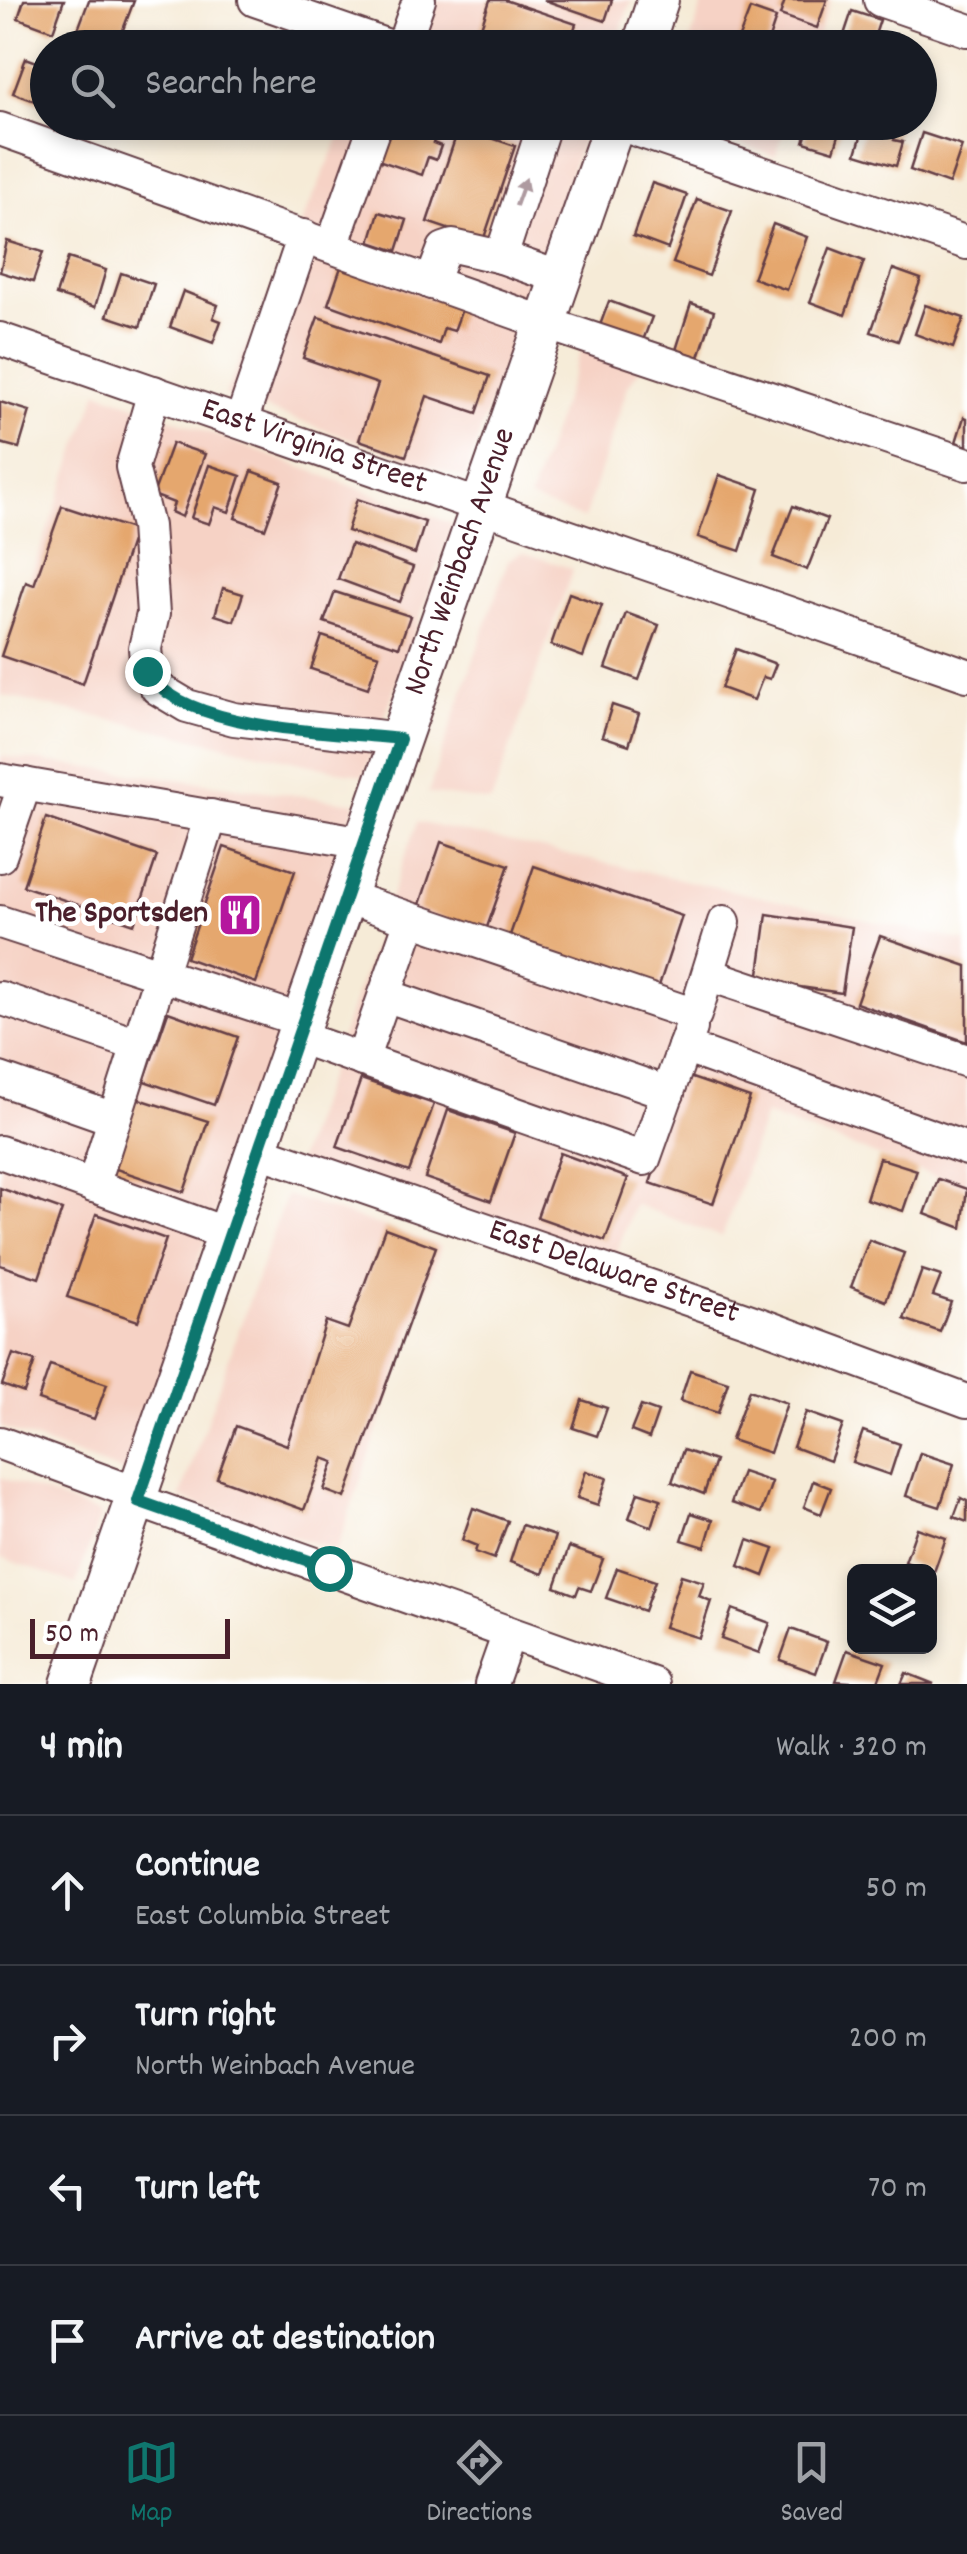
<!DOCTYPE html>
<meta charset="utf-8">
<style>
:root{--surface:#171b24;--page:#242831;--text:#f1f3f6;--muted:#9ea1a6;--line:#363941;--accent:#0f766e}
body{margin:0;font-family:Dekko,sans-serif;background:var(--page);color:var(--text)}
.controls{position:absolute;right:30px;bottom:30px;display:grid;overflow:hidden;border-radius:15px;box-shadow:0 5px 15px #0003}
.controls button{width:90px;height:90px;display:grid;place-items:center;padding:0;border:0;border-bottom:2px solid var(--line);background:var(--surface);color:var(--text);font:50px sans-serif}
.scale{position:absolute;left:30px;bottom:25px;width:200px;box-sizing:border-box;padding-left:10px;border:5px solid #4a1f2b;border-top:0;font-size:28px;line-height:35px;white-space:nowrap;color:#4a1f2b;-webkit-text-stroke:8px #fff;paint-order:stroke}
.stop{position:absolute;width:30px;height:30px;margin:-22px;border:8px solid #0f766e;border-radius:50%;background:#fff}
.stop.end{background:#0f766e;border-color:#fff;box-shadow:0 2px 10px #0008}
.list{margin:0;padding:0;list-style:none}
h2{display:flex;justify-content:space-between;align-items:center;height:130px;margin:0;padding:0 40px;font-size:42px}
h2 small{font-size:32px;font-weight:400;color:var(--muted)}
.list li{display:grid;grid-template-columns:65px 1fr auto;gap:30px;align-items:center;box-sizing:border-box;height:150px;padding:0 40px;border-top:2px solid var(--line)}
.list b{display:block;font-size:38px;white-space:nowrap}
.list p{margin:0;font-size:32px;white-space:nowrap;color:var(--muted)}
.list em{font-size:32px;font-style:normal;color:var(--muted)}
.icon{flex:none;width:55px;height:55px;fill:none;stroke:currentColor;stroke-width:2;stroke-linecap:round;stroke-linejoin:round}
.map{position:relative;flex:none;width:967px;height:1684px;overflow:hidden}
.search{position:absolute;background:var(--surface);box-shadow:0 5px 15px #0003;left:30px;right:30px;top:30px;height:110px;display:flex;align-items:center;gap:25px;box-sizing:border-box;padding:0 35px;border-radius:55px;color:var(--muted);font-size:38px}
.sheet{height:730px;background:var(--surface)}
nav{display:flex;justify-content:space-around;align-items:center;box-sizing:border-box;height:140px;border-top:2px solid var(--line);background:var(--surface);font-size:28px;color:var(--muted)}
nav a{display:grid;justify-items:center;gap:5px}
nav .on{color:var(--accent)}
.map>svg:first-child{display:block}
</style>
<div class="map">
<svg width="967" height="1684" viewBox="0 0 967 1684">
<rect width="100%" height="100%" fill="#fff"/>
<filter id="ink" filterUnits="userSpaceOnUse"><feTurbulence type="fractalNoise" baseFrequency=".01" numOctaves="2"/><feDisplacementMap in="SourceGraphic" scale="20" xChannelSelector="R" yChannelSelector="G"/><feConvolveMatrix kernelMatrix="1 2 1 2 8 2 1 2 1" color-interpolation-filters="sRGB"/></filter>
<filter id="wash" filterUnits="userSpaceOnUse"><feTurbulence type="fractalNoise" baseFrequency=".0048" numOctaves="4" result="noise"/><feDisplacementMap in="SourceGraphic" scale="40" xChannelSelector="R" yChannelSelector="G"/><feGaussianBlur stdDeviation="2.25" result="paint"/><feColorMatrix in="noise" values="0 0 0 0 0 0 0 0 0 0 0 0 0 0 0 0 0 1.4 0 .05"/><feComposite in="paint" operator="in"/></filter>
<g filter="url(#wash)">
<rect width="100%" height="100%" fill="#f6ebd7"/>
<g fill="#f6d2c5">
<path d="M 407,0 L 631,0 L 615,47 L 461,47 L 398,27 Z"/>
<path d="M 704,0 L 831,0 L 814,47 L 688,48 Z"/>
<path d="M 551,122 L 584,134 L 464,478 L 225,395 L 346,123 Z"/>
<path d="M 682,123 L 787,123 L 775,156 Z"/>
<path d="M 583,344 L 644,363 L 628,386 L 584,519 L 529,499 Z"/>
<path d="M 98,391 L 453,524 L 364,776 L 0,695 L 0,661 Z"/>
<path d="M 522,552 L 573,569 L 491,802 L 428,793 L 508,560 Z"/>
<path d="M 0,756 L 356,803 L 125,1473 L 0,1427 Z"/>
<path d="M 417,822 L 967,942 L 967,1188 L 765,1115 L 722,1237 L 634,1204 L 609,1273 L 297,1163 Z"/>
<path d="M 286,1195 L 441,1246 L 336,1551 L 180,1498 Z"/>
<path d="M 0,1477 L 101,1514 L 76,1584 L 0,1557 Z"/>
</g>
<g id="blocks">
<g fill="#e5a76e">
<path d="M 24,0 L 64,0 L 53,31 L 18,18 Z"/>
<path d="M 89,0 L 134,1 L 116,48 L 71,48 Z"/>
<path d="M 490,0 L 505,0 L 576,24 L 568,48 L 535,48 L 480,30 Z"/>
<path d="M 544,0 L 612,0 L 605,21 Z"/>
<path d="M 785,0 L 827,0 L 817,28 L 780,15 Z"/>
<path d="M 750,9 L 776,18 L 766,48 L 735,48 Z"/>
<path d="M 852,11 L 880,20 L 871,47 L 843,38 Z"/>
<path d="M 26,58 L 48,66 L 43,104 L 13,93 Z"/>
<path d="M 392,122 L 440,122 L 433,143 L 441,146 L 436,160 L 428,157 L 422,175 L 378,160 Z"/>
<path d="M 810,122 L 843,122 L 834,151 L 804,142 Z"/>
<path d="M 878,122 L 899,122 L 894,140 L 903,142 L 896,166 L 856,154 L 863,130 L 875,134 Z"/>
<path d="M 459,127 L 515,146 L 483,241 L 427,222 Z"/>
<path d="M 922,133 L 962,146 L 949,184 L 910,170 Z"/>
<path d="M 652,183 L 687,195 L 668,249 L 633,236 Z"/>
<path d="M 697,199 L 732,211 L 709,276 L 673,263 Z"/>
<path d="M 379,212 L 407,220 L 397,251 L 370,242 Z"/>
<path d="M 773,224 L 807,237 L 787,290 L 753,278 Z"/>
<path d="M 7,241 L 43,252 L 33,282 L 0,272 Z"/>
<path d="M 830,248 L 864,261 L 845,315 L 810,302 Z"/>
<path d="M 68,258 L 106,270 L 95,307 L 56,295 Z"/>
<path d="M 341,267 L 432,300 L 436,290 L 465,301 L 454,331 L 444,328 L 439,344 L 328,304 Z"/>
<path d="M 893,269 L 921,279 L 898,341 L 871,332 Z"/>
<path d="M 121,273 L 154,284 L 140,327 L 107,316 Z"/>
<path d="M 183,291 L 218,305 L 213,318 L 221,321 L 213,343 L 170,327 Z"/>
<path d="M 609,301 L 652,317 L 642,343 L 599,328 Z"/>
<path d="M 691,303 L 714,311 L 699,357 L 676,350 Z"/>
<path d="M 925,305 L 964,318 L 953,348 L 915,334 Z"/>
<path d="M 318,317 L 490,376 L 477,413 L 427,396 L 406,456 L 359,440 L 378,384 L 303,358 Z"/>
<path d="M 0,402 L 30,411 L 19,448 L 0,443 Z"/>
<path d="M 964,417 L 967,418 L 967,446 L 956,442 Z"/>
<path d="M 172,443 L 205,454 L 182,517 L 171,512 L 174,503 L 153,495 Z"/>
<path d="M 209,465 L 241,476 L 229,512 L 215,507 L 209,524 L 191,518 Z"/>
<path d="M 252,471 L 282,482 L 265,529 L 235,518 Z"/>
<path d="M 719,475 L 760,489 L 740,551 L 698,537 Z"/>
<path d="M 357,499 L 425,522 L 415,554 L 347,531 Z"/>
<path d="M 62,506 L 135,530 L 83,684 L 1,656 L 26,582 L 34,585 Z"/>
<path d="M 793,506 L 827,519 L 807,570 L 773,557 Z"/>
<path d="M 351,544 L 413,567 L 400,602 L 338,579 Z"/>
<path d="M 223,588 L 243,594 L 234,621 L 215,615 Z"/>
<path d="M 335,592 L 410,616 L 399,647 L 324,622 Z"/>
<path d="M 569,593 L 602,605 L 583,657 L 551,645 Z"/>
<path d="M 626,613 L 659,625 L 639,680 L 606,668 Z"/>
<path d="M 322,636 L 379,655 L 368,688 L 311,669 Z"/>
<path d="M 736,649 L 776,664 L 770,679 L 763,677 L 754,700 L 721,688 Z"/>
<path d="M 612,705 L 639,714 L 629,745 L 602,736 Z"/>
<path d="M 46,818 L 157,856 L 134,924 L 23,886 Z"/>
<path d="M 441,842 L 509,865 L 485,933 L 418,910 Z"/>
<path d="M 224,847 L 295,871 L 256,983 L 186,958 Z"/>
<path d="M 534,866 L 682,916 L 658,989 L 509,938 Z"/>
<path d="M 767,914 L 852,927 L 842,993 L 758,981 Z"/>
<path d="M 880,936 L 967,966 L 967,1042 L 856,1003 Z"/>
<path d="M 168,1012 L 238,1037 L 214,1105 L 144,1081 Z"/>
<path d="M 686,1076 L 750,1098 L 713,1204 L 650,1183 Z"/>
<path d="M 361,1079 L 434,1104 L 409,1172 L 337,1147 Z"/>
<path d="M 136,1098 L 208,1121 L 184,1192 L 113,1168 Z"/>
<path d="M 448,1110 L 515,1133 L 491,1201 L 425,1178 Z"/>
<path d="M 560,1153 L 628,1178 L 605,1241 L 537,1217 Z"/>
<path d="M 879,1158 L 917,1170 L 903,1211 L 866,1199 Z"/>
<path d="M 938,1179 L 967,1189 L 962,1228 L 925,1214 Z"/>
<path d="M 0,1188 L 62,1210 L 39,1278 L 0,1265 Z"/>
<path d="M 96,1214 L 166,1239 L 138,1321 L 67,1297 Z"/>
<path d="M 385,1228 L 436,1247 L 345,1498 L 324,1490 L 334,1462 L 323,1458 L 304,1510 L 217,1478 L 236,1426 L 287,1445 L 326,1321 L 348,1329 Z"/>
<path d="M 869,1240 L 904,1253 L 886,1301 L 851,1287 Z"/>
<path d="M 922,1270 L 941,1276 L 933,1296 L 951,1302 L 940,1332 L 904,1319 Z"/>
<path d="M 13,1354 L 35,1361 L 24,1393 L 2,1385 Z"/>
<path d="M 50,1365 L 107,1384 L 94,1419 L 38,1400 Z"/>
<path d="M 690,1370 L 728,1382 L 718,1413 L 680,1401 Z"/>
<path d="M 749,1390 L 787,1403 L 770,1453 L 731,1440 Z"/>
<path d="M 582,1400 L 607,1408 L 597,1436 L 573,1428 Z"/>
<path d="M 641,1406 L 658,1412 L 649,1438 L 631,1431 Z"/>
<path d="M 806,1412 L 843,1425 L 830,1461 L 793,1447 Z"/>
<path d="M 863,1431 L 900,1444 L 890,1475 L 852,1462 Z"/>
<path d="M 683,1450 L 715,1461 L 704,1494 L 672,1482 Z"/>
<path d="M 920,1453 L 954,1464 L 940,1507 L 906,1496 Z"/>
<path d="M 586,1471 L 607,1478 L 598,1505 L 577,1498 Z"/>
<path d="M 742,1472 L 772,1482 L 761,1513 L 731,1503 Z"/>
<path d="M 813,1481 L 831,1488 L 821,1514 L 804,1507 Z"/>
<path d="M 638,1492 L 661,1499 L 652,1527 L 629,1518 Z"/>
<path d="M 961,1498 L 967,1501 L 967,1522 L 954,1517 Z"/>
<path d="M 473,1508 L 508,1521 L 494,1559 L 475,1552 L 477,1546 L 462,1540 Z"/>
<path d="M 691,1513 L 713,1520 L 705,1547 L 682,1540 Z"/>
<path d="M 522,1525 L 555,1536 L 543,1574 L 510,1562 Z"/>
<path d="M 917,1528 L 946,1538 L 934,1572 L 905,1562 Z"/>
<path d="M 748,1540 L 774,1549 L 764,1576 L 739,1566 Z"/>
<path d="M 569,1547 L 603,1559 L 591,1591 L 579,1587 L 576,1595 L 555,1587 Z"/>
<path d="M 617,1568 L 655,1581 L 644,1611 L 606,1598 Z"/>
<path d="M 681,1575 L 704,1582 L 699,1596 L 711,1601 L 699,1638 L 664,1627 Z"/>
<path d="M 732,1609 L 770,1623 L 759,1653 L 721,1639 Z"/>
<path d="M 791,1629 L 827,1642 L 816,1673 L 780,1660 Z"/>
<path d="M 847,1650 L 885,1663 L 877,1684 L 836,1681 Z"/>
<path d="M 906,1673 L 934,1684 L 901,1684 Z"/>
</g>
</g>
</g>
<g filter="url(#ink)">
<use href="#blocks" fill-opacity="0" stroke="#643e45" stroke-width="2.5"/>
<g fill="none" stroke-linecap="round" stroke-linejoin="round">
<defs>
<g id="minor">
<path d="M 255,0 L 394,48"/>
<path d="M 880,0 L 967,30"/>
<path d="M 402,48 L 419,0"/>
<path d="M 545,122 L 501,257 L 561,278"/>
<path d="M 613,122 L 967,243"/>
<path d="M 0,129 L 545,323 L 967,464"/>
<path d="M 332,246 L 376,122"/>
<path d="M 431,283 L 444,249 L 453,246 L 501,257"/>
<path id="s1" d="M 0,339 L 967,675"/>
<path d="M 154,392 L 132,467 L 147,526 L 153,614 L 145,648 L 147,671 L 157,688 L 187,706 L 234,719 L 400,739"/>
<path d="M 241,422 L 304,236"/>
<path d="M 0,780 L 364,843"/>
<path d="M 0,856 L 25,784"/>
<path d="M 346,897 L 695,1015 L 724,922"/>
<path d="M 0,922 L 303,1021"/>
<path d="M 710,975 L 967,1061"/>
<path d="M 385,995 L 668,1093"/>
<path d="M 0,998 L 138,1045"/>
<path d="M 691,1028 L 684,1047 L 967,1149"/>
<path d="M 298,1037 L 644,1159 L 684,1047"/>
<path d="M 362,1060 L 411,920"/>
<path d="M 0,1079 L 114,1119"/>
<path id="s2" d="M 259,1151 L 751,1321 L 967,1401"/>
<path d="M 0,1152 L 230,1235"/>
<path d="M 93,1186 L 211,816"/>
<path d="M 0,1443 L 141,1495"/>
<path d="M 138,1501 L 653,1684"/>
<path d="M 491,1684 L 509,1633"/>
</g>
<g id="major">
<path d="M 642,48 L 658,0"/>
<path id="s3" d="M 71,1684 L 615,122"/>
</g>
</defs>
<use href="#minor" stroke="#643e45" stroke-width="36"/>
<use href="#major" stroke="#643e45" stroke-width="44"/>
<use href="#minor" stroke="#fff" stroke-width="32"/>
<use href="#major" stroke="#fff" stroke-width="40"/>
</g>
<defs><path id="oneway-solid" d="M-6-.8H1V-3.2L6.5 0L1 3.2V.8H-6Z" transform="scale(2.5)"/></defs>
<use fill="#ae9aa0" href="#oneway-solid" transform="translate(521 192) rotate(-70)"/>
</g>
<g fill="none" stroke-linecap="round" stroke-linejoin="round" filter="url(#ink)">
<path stroke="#0f766e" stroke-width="12" d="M 147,671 C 182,732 335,731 400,739 L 138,1501 L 329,1568"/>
</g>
<defs>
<symbol id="restaurant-square" viewBox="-11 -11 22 22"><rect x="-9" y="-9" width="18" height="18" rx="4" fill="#b5179e" stroke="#fff"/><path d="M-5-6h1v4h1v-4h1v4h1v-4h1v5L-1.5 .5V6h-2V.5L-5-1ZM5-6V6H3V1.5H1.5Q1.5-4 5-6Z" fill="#fff"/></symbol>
</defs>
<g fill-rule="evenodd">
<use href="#restaurant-square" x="215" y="890" width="50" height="50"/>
</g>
<g text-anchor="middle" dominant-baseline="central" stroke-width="9" stroke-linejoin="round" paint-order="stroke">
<g font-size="32" fill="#4a1f2b" stroke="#fff">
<text stroke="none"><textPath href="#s1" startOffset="332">East Virginia Street</textPath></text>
<text stroke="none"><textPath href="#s3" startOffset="1188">North Weinbach Avenue</textPath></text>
<text stroke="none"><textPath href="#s2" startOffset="375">East Delaware Street</textPath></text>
</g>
<g font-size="32" font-weight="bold" fill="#4a1f2b" stroke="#fff" text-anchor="end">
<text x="208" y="915">The Sportsden</text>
</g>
</g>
</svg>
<div class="controls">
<button><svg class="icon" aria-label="layers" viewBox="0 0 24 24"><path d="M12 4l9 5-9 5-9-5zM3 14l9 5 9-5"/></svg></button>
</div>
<div class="scale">50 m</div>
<div class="stop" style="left:329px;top:1568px"></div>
<div class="stop end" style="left:147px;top:671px"></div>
<div class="search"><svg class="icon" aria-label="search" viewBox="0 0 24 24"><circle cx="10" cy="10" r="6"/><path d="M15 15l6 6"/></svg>Search here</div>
</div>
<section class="sheet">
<h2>4 min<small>Walk · 320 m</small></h2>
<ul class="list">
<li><svg class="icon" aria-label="ahead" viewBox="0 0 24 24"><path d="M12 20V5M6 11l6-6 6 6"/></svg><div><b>Continue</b><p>East Columbia Street</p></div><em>50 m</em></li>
<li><svg class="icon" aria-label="right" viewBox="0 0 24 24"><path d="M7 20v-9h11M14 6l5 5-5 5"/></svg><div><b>Turn right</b><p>North Weinbach Avenue</p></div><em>200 m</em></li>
<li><svg class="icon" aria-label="left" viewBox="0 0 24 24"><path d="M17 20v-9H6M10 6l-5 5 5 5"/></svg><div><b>Turn left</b></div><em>70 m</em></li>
<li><svg class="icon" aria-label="arrive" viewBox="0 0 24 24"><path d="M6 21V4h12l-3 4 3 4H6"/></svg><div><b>Arrive at destination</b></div></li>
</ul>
</section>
<nav>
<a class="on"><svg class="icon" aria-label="map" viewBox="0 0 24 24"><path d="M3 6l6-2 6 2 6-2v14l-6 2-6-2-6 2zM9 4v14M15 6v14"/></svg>Map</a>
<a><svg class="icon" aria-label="directions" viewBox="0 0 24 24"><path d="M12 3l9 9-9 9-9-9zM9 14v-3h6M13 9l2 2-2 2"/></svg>Directions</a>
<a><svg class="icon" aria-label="saved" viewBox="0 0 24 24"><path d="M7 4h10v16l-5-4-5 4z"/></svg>Saved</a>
</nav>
